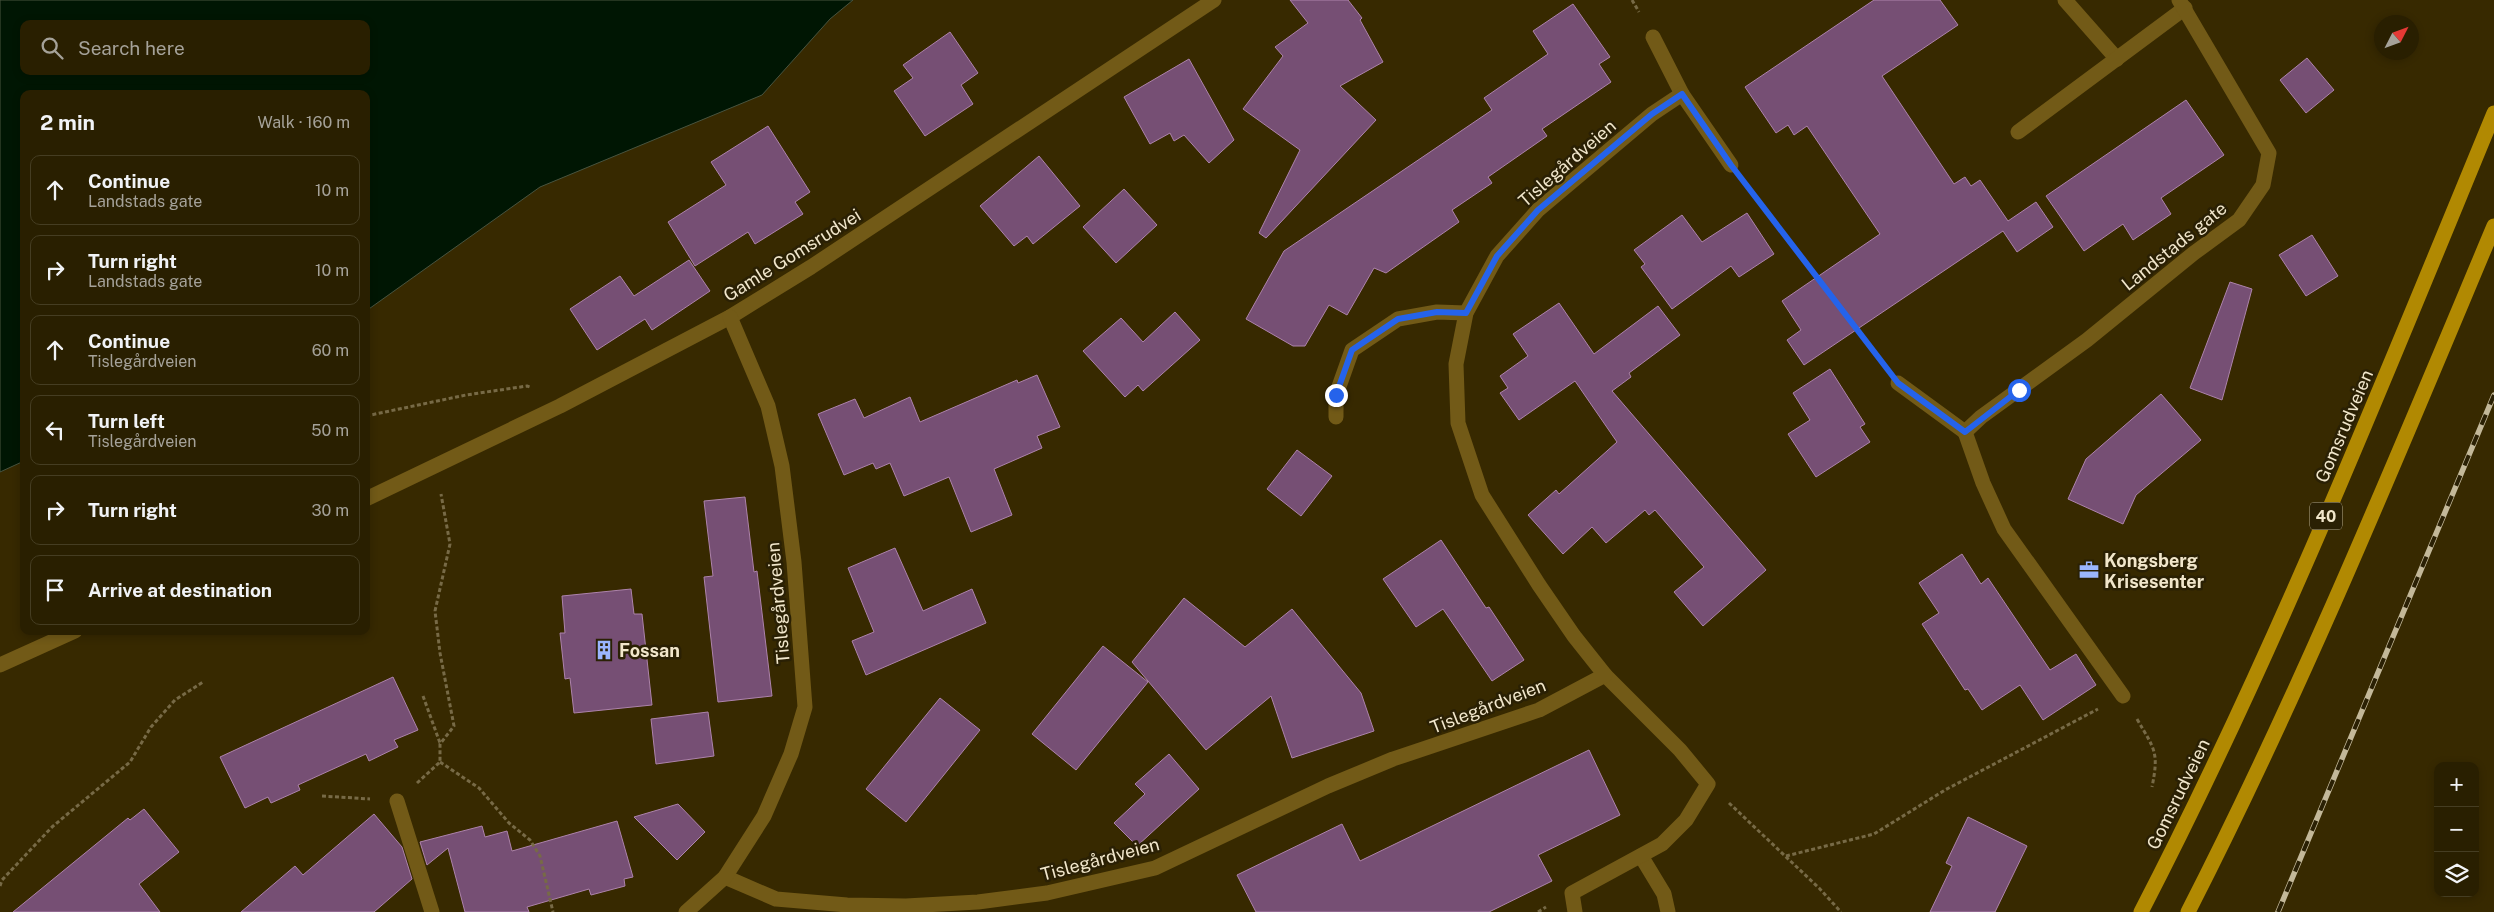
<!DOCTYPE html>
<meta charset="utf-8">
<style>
:root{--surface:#291f00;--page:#352c0f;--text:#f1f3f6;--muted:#a5a299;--line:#453d22}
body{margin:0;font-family:"Public Sans",sans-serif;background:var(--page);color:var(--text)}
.controls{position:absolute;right:15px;bottom:15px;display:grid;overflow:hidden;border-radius:10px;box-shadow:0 2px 8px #0003}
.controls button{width:45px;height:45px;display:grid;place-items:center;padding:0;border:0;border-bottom:1px solid var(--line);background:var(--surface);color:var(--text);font:25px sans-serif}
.compass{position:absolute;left:2374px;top:15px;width:45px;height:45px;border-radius:50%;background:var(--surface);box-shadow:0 2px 8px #0003;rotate:48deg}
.stop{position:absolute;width:15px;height:15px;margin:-11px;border:4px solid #2563eb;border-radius:50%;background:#fff}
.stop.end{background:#2563eb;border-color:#fff;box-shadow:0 1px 5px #0008}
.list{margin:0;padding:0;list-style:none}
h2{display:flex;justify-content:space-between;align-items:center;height:65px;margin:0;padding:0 20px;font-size:21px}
h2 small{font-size:16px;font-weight:400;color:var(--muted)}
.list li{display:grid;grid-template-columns:32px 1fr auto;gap:15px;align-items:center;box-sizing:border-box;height:70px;margin:0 10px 10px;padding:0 10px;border:1px solid var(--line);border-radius:10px}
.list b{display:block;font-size:19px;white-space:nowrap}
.list p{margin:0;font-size:16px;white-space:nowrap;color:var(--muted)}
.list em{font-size:16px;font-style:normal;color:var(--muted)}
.icon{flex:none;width:28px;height:28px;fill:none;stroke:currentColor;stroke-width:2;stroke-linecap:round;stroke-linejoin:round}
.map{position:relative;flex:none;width:2494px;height:912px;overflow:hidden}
.search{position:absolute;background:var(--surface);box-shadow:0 2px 8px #0003;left:20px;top:20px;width:350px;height:55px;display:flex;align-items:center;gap:12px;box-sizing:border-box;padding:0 18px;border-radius:10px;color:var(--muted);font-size:19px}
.panel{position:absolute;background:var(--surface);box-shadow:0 2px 8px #0003;left:20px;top:90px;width:350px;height:545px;border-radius:10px}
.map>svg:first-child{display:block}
</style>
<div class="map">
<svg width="2494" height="912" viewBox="0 0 2494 912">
<rect width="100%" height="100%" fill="#372900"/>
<path fill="#001603" stroke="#48543f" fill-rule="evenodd" d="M 0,0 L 853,0 L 830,19 L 762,95 L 540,187 L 366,311 L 366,94 L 24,94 L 24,461 L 0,472 ZM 24,24 L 366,24 L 366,71 L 24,71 Z"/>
<g fill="#764f74" stroke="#ad83ab">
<path d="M 1290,0 L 1348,0 L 1362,18 L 1360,20 L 1383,62 L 1340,86 L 1376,120 L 1266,238 L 1259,233 L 1300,150 L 1243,109 L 1283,56 L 1275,47 L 1308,23 Z"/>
<path d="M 1874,0 L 1940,0 L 1958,25 L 1882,76 L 1954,184 L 1965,177 L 1971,186 L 1980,180 L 2008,221 L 2036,202 L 2053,227 L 2017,252 L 2003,231 L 1804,365 L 1787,340 L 1801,330 L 1782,301 L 1880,234 L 1807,126 L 1794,135 L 1788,125 L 1776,133 L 1745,87 Z"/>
<path d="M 1573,4 L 1610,57 L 1599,64 L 1611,82 L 1542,129 L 1547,136 L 1488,177 L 1492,183 L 1452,210 L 1459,222 L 1386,273 L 1374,268 L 1347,315 L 1329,305 L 1305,346 L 1293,346 L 1246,319 L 1284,251 L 1492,110 L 1484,98 L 1548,54 L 1533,31 Z"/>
<path d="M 950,32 L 978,73 L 961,85 L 973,104 L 925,136 L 894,91 L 913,78 L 903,65 Z"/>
<path d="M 2307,58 L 2334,90 L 2306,113 L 2280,80 Z"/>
<path d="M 1189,59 L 1234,140 L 1209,163 L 1184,135 L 1174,141 L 1170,133 L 1150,144 L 1124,97 Z"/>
<path d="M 2186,100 L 2224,155 L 2161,198 L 2171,214 L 2133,240 L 2123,224 L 2084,251 L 2046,196 Z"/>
<path d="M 768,126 L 810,192 L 795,202 L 803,214 L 755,244 L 748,232 L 695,266 L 668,222 L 726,185 L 711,162 Z"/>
<path d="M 1039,156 L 1080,206 L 1033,244 L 1027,236 L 1014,246 L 980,206 Z"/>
<path d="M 1124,189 L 1157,225 L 1116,263 L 1083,227 Z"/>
<path d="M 1747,213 L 1774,254 L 1739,277 L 1731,266 L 1672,309 L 1641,267 L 1645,264 L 1634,250 L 1682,215 L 1702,242 Z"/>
<path d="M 2312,235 L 2338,276 L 2306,296 L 2279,255 Z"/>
<path d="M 689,260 L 710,291 L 652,330 L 645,319 L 597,350 L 570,309 L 620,276 L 634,296 Z"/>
<path d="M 2230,282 L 2252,289 L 2222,400 L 2190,388 Z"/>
<path d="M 1559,303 L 1594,354 L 1658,306 L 1680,335 L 1629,373 L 1631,377 L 1612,391 L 1766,570 L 1703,626 L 1674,592 L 1704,567 L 1655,510 L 1649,515 L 1645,510 L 1606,543 L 1592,527 L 1563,554 L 1528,515 L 1556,490 L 1559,494 L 1617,442 L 1575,381 L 1519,420 L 1500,393 L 1508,388 L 1500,376 L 1528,356 L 1513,334 Z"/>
<path d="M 1175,312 L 1200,340 L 1143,391 L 1138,385 L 1125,397 L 1083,351 L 1121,318 L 1143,342 Z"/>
<path d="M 1830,369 L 1865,424 L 1860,427 L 1870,442 L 1816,477 L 1788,434 L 1810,420 L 1793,393 Z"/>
<path d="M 1037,375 L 1060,427 L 1037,436 L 1042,448 L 994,469 L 1012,515 L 971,532 L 949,477 L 904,496 L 890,463 L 876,469 L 873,463 L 844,475 L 818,414 L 855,399 L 864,418 L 910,397 L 920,422 L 1017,380 L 1018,383 Z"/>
<path d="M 2161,394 L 2201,440 L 2136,495 L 2123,524 L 2068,499 L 2086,459 Z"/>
<path d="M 1297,450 L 1332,476 L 1301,516 L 1267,489 Z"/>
<path d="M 745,497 L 754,572 L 757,571 L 772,696 L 718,702 L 704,577 L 713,576 L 704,501 Z"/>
<path d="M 1441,540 L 1486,608 L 1489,607 L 1524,660 L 1492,681 L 1443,609 L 1416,627 L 1383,579 Z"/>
<path d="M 895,548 L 923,611 L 972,589 L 986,623 L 866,675 L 852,641 L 874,632 L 848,568 Z"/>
<path d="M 1962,554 L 1981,584 L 1988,578 L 2050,670 L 2076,654 L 2096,685 L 2043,720 L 2020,685 L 1982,710 L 1968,689 L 1965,690 L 1922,624 L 1939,613 L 1919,583 Z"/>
<path d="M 631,589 L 634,614 L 642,614 L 652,705 L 574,713 L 570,678 L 565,679 L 560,633 L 565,633 L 562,596 Z"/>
<path d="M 1184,598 L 1245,647 L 1292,609 L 1361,693 L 1374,731 L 1292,758 L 1271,696 L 1206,750 L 1132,662 Z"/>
<path d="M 1103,646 L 1148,682 L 1076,770 L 1032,734 Z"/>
<path d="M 393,677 L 418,730 L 394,740 L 398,747 L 369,761 L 366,754 L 298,785 L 300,790 L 271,803 L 268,797 L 245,808 L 220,757 Z"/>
<path d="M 940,698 L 980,730 L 906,822 L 866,789 Z"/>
<path d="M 708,712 L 714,756 L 656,764 L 651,719 Z"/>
<path d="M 1589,750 L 1620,815 L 1538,855 L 1552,881 L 1489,912 L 1256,912 L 1237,875 L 1342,824 L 1360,861 Z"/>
<path d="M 1169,754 L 1199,789 L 1137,846 L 1114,823 L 1145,794 L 1135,784 Z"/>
<path d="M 678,804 L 705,832 L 677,860 L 634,817 Z"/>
<path d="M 144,809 L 179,852 L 139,884 L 160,912 L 13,912 L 128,818 L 130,820 Z"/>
<path d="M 374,814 L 402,847 L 412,879 L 374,912 L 241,912 L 295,866 L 303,875 Z"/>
<path d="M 1968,817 L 2027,846 L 1995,912 L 1930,912 L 1952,866 L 1946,863 Z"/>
<path d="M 617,821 L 633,877 L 624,879 L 625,886 L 591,895 L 589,889 L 527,907 L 529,912 L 465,912 L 448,848 L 427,865 L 420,842 L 482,826 L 485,837 L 507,831 L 512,851 Z"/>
</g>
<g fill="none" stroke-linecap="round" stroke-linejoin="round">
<g stroke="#776a46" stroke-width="3" stroke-dasharray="4 2.5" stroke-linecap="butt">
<path d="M 1632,0 L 1639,12"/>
<path d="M 1748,188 L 1882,361"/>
<path d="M 366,416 L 466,395 L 527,386 L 530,387"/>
<path d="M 423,696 L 440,743"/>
<path d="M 2137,719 C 2155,750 2159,752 2152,787"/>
<path d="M 440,762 L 479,788 L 509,823 L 530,840 L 540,856 L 553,912"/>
<path d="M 417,783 L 440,762 L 440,744 L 454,726 L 440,653 L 435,611 L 450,544 L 441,494"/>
<path d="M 322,796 L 370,799"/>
<path d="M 1729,803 L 1819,888 L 1841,912"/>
<path d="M 1786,856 L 1874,834 L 1945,790 L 2098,709"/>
<path d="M 0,886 L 2,880 L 52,827 L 130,762 L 151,727 L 175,700 L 203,682"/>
<path d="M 1538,912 L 1546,907"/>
</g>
<g stroke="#725a17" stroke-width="15">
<path d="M 2065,0 L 2117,59"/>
<path d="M 2018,132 L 2185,8"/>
<path d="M 1898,383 L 1965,432"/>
<path d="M 1336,417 L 1336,395 L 1352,350 L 1398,319 L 1437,312 L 1466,313"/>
<path d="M 397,801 L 432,912"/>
<path d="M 1641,856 L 1664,894 L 1668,912"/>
<path d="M 1575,912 L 1572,893 L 1662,844 L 1686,820 L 1708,784 L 1680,750 L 1605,675"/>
</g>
<g stroke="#725a17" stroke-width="15">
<path d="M 1653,37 L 1682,94 L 1731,165"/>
<path d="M 366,499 L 560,406 L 730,317 L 811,267 L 1214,0"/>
<path d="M 0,665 L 75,631"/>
<path d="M 2123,696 L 2004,529 L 1983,483 L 1965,432 L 1981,417 L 2087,340 L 2194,253 L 2239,220 L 2263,185 L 2269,153 L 2179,0"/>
<path d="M 725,877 L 776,899 L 847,905 L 906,906 L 978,902 L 1047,893 L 1155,868 L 1328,786 L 1393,759 L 1539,710 L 1605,675 L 1574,636 L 1539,585 L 1482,495 L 1458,423 L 1456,364 L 1466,313 L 1497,256 L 1538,210 L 1652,114 L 1682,94"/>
<path d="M 686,912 L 725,877 L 764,816 L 791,754 L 805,707 L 794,562 L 782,466 L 768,406 L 730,317"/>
</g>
<g stroke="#b18902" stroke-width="15">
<path d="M 2141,912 C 2275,653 2383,382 2494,113"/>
<path d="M 2188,912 C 2302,689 2397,457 2494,226"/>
</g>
<defs>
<path id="rail" d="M 2278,912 L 2494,395"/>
</defs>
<use href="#rail" stroke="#c3b899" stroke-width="5.5"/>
<use href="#rail" stroke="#2a2004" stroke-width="4" stroke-dasharray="11" stroke-linecap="butt"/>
</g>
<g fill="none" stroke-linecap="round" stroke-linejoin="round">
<path stroke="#2563eb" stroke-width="6" d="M 1336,395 L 1352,350 L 1398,319 L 1437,312 L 1466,313 L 1497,256 L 1538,210 L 1652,114 L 1682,94 L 1731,165 L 1898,383 L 1965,432 L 2019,390"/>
</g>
<defs>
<symbol id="office-bare" viewBox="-9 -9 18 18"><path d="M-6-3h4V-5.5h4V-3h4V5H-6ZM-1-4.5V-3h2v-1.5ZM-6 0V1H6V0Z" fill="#9ab5fd" stroke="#2a2004" stroke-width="2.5" paint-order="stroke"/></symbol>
<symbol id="building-bare" viewBox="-9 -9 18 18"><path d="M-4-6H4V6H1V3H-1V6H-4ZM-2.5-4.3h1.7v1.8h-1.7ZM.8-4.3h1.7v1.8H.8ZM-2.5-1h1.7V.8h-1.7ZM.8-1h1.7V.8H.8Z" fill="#9ab5fd" stroke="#2a2004" stroke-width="2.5" paint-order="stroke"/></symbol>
</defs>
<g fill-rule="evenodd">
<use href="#office-bare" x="2075" y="556" width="28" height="28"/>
<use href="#building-bare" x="590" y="636" width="28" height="28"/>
</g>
<g text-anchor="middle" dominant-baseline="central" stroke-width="5" stroke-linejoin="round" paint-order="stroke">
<rect fill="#2a2004" stroke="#b5ab8f" stroke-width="1" x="2310" y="502.5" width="32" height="27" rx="4"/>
<g font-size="16" font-weight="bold" fill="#f1e6cb">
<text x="2326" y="516">40</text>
</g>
<g font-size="18" fill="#f1e6cb" stroke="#2a2004">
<text transform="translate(1567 163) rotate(-41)">Tislegårdveien</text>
<text transform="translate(2174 246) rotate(-39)">Landstads gate</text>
<text transform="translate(792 255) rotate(-32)">Gamle Gomsrudvei</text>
<text transform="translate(2344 426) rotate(-67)">Gomsrudveien</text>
<text transform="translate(778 603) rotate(-95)">Tislegårdveien</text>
<text transform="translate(1488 706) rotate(-21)">Tislegårdveien</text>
<text transform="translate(2178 794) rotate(-64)">Gomsrudveien</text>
<text transform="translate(1100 859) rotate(-15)">Tislegårdveien</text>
</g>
<g font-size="18" font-weight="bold" fill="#f1e6cb" stroke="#2a2004" text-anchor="start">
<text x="2104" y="560">Kongsberg<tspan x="2104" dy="21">Krisesenter</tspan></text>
<text x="619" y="650">Fossan</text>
</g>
</g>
</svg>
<div class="controls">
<button>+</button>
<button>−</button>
<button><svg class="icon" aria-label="layers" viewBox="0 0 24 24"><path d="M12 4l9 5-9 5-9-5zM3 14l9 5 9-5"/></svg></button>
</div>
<svg class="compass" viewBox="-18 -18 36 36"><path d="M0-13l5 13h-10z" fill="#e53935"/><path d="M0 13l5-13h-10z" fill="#a5a299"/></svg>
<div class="stop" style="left:2019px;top:390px"></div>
<div class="stop end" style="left:1336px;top:395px"></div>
<div class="search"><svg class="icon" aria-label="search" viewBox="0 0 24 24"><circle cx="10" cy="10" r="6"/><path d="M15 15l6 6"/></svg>Search here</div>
<section class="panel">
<h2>2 min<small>Walk · 160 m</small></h2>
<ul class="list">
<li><svg class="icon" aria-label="ahead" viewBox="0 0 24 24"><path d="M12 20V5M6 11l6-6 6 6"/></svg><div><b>Continue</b><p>Landstads gate</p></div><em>10 m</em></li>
<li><svg class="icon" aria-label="right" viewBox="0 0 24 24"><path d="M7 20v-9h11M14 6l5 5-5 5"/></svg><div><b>Turn right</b><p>Landstads gate</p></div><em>10 m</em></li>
<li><svg class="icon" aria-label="ahead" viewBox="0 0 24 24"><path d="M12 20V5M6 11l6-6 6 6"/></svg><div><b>Continue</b><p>Tislegårdveien</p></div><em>60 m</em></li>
<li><svg class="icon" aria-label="left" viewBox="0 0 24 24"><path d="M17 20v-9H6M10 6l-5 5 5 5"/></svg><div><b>Turn left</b><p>Tislegårdveien</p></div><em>50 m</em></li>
<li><svg class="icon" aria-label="right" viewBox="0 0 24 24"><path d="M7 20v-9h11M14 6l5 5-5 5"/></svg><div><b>Turn right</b></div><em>30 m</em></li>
<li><svg class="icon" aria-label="arrive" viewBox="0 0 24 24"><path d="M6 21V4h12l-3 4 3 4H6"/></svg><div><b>Arrive at destination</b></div></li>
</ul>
</section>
</div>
